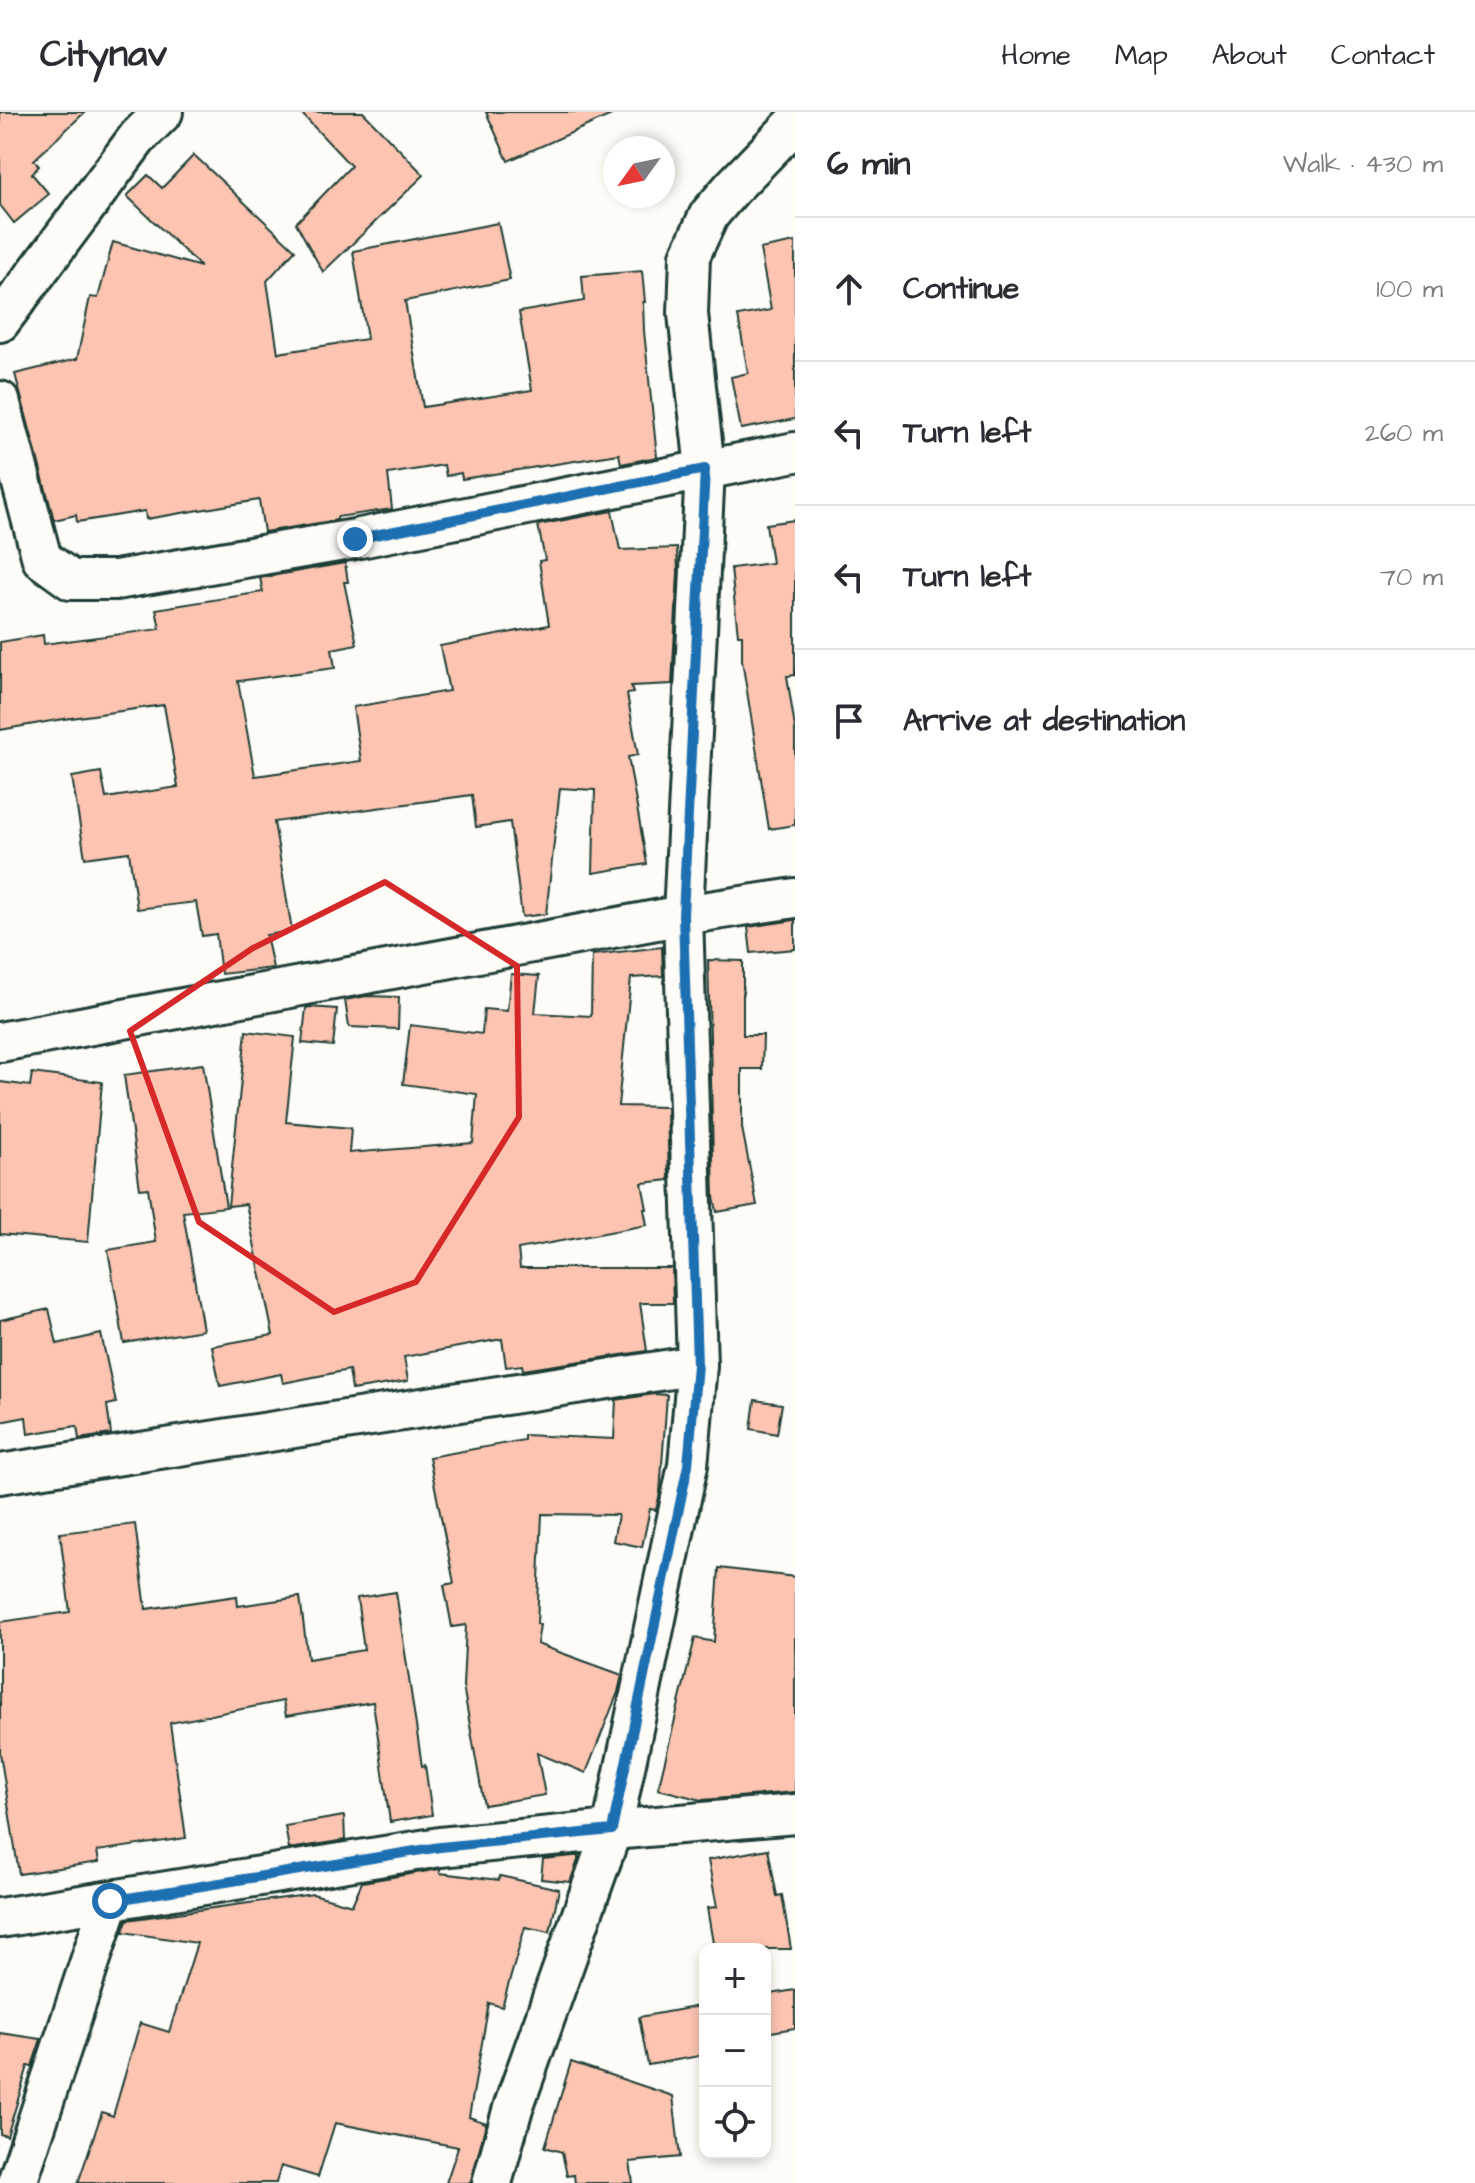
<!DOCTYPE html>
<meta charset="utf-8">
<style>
:root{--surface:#fff;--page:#f2f2f3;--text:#2b2b33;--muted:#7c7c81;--line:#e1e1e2}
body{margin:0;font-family:"Architects Daughter",sans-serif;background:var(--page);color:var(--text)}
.controls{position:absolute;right:24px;bottom:24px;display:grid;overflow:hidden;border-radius:16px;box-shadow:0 4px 12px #0003}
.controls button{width:72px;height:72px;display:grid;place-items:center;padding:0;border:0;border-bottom:2px solid var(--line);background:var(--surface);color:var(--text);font:40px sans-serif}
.compass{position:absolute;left:603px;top:24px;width:72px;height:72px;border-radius:50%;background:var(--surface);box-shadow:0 4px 12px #0003;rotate:237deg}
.stop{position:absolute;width:24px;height:24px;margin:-18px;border:6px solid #1f6fb2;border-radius:50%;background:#fff}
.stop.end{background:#1f6fb2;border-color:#fff;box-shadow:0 2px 8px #0008}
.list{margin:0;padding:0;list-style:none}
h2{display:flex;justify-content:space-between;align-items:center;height:104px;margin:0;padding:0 32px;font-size:34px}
h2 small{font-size:26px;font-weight:400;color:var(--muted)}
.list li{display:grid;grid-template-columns:52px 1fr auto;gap:24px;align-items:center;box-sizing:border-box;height:144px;padding:0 32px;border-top:2px solid var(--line)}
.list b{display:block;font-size:30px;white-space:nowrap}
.list em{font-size:26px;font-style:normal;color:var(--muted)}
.icon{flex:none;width:44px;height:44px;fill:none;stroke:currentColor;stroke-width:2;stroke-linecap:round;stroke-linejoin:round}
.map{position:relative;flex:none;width:795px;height:2071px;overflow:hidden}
header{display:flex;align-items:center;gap:48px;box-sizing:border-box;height:112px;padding:0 40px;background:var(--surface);border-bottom:2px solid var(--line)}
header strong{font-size:38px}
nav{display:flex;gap:44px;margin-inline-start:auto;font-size:28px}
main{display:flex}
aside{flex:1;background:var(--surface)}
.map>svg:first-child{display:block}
</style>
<header>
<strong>Citynav</strong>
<nav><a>Home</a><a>Map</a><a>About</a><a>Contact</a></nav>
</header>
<main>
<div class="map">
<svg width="795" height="2071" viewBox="0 0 795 2071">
<rect width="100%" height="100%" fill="#fdfcf7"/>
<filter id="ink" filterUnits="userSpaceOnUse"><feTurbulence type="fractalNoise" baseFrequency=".0125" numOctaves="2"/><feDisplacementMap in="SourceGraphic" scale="16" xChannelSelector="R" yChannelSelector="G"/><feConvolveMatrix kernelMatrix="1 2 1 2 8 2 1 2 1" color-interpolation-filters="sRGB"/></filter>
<g filter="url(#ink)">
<g fill="#fcc4b1" stroke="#1f3d34" stroke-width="2">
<path d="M 0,0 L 85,0 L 34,48 L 39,54 L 32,62 L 49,82 L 14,111 L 0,93 Z"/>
<path d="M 300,0 L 363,0 L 424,63 L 323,160 L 296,111 L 351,54 Z"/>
<path d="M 486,0 L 618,0 L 508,49 Z"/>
<path d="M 194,43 L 295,138 L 267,169 L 278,241 L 367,227 L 353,139 L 498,111 L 510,168 L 405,189 L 423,295 L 532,278 L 519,200 L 584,189 L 582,164 L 642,159 L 645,190 L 643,190 L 644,219 L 657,345 L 621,352 L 619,342 L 462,367 L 461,361 L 446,364 L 444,353 L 388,362 L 392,397 L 337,405 L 337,408 L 264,420 L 259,388 L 146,407 L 145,399 L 77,410 L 76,403 L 54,408 L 15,262 L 77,247 L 90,185 L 98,186 L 113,130 L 201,155 L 127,84 L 148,63 L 162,76 Z"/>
<path d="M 795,130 L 795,307 L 741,317 L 731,265 L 748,261 L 738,204 L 771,198 L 760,137 Z"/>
<path d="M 612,399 L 620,438 L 677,436 L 678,460 L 672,572 L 631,574 L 633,581 L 627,582 L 638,643 L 628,645 L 647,752 L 593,761 L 595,678 L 560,676 L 546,802 L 522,805 L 510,710 L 476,715 L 472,683 L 274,710 L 292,819 L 266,823 L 273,856 L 221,862 L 216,822 L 202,824 L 196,790 L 137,797 L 129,740 L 85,746 L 72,665 L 101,660 L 106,686 L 178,675 L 164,593 L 57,608 L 0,618 L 0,530 L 43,523 L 44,532 L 160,517 L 156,497 L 263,480 L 260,466 L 345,451 L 348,470 L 344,470 L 357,532 L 332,537 L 335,556 L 238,569 L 255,664 L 361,649 L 353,595 L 449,579 L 440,534 L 549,513 L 539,449 L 545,448 L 538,413 Z"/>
<path d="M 795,408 L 795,563 L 787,564 L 795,616 L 795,713 L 769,717 L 742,548 L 742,523 L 738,523 L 731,456 L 772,451 L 766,412 Z"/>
<path d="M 795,808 L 795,837 L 751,841 L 748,815 Z"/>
<path d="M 662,835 L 663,864 L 631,866 L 618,994 L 667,995 L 669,1068 L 642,1071 L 647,1097 L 644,1097 L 647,1113 L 518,1137 L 520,1156 L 672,1156 L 673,1191 L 640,1191 L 647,1239 L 523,1258 L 522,1253 L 506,1255 L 502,1227 L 404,1245 L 408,1269 L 352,1278 L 349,1258 L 283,1271 L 281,1262 L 220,1274 L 212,1234 L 273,1223 L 246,1092 L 228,1094 L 246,919 L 295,925 L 286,1010 L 351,1016 L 349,1041 L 473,1031 L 477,982 L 403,972 L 410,913 L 482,922 L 484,897 L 507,899 L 511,862 L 539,864 L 535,901 L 591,904 L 592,843 Z"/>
<path d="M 708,848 L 743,849 L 743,923 L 763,923 L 762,957 L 742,957 L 742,1016 L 757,1093 L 717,1100 L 714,1085 Z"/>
<path d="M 367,884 L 399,885 L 398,917 L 349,915 L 345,888 Z"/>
<path d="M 309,895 L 337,897 L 333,934 L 302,931 L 306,896 Z"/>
<path d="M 203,952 L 226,1095 L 183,1100 L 203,1218 L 124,1231 L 108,1138 L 156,1130 L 148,1076 L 140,1077 L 124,963 Z"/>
<path d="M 32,961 L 102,970 L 88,1130 L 0,1122 L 0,970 L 30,974 Z"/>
<path d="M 49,1197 L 57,1232 L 101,1222 L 116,1291 L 107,1293 L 111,1322 L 79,1327 L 77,1314 L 28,1322 L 26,1305 L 0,1310 L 0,1208 Z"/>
<path d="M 654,1282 L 667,1283 L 660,1381 L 656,1398 L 650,1397 L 642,1435 L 613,1429 L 618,1403 L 542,1402 L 537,1512 L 540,1513 L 537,1532 L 622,1563 L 618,1580 L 586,1661 L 537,1641 L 545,1683 L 484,1693 L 463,1574 L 466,1513 L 452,1515 L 444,1473 L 454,1471 L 429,1345 L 524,1328 L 524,1323 L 614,1327 L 616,1288 Z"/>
<path d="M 755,1288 L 782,1292 L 777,1322 L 751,1317 Z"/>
<path d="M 135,1412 L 146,1497 L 237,1484 L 238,1494 L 300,1485 L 308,1547 L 364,1538 L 357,1486 L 396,1480 L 422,1654 L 425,1653 L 432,1703 L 390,1710 L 373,1590 L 286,1604 L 283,1589 L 170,1611 L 186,1726 L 97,1739 L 99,1750 L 19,1762 L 0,1641 L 0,1510 L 70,1500 L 60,1421 Z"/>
<path d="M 719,1456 L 795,1465 L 795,1680 L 702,1688 L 658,1677 L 695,1526 L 714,1530 Z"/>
<path d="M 344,1704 L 345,1728 L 289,1737 L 285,1714 Z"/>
<path d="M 768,1737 L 777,1784 L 782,1783 L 791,1837 L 714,1837 L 707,1796 L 717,1795 L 708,1748 Z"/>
<path d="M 574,1744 L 578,1744 L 578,1748 L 570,1770 L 541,1767 L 543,1747 Z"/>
<path d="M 440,1757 L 440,1761 L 499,1768 L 500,1764 L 559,1777 L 550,1820 L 525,1815 L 502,1895 L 489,1891 L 469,2005 L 486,2011 L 471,2071 L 446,2071 L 458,2035 L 335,2011 L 318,2065 L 281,2054 L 276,2071 L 78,2071 L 102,2000 L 113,2004 L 140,1911 L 169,1920 L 197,1831 L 123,1820 L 127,1808 L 313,1782 L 352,1793 L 362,1770 Z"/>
<path d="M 795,1878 L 795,1916 L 765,1921 L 765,1883 Z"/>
<path d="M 705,1893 L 705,1943 L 648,1953 L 639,1905 Z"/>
<path d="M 0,1921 L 41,1927 L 32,1954 L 28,1954 L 7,2024 L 0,2022 Z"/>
<path d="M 571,1950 L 673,1984 L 680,2045 L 630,2050 L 633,2071 L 575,2071 L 574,2063 L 567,2064 L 562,2040 L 545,2035 Z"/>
</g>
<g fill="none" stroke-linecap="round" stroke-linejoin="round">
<defs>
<g id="minor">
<path d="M 0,210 L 138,25 L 163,0"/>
<path d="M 0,289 L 42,447 L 71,468 L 116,468 L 355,427 L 795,340"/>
<path d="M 0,930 L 683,803 L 795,786"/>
<path d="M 0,1362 L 697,1253"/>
<path d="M 0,1806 L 440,1735 L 612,1718 L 795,1702"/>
<path d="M 17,2071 L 110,1789"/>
<path d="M 492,2071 L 513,1996 L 612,1718 L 688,1353 L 697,1253 L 683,803 L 705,357 L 688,202 L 690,144 L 709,103 L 732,76 L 795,11"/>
</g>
</defs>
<use href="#minor" stroke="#1f3d34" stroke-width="44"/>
<use href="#minor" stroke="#fdfcf7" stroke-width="38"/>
</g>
</g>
<g fill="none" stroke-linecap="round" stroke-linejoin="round" filter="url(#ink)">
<path stroke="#1f6fb2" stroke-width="10" d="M 110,1789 L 440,1735 L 612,1718 L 688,1353 L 697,1253 L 683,803 L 705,357 L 355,427"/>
</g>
<path fill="none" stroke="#d62828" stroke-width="6" stroke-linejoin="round" d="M 385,770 L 517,854 L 519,1005 L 416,1170 L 334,1200 L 199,1110 L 130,919 L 253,836 Z"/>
</svg>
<div class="controls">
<button>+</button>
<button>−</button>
<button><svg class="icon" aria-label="locate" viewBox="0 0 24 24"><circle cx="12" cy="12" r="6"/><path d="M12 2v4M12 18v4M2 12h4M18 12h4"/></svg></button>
</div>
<svg class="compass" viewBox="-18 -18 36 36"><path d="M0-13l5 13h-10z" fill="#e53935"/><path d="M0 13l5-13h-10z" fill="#7c7c81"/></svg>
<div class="stop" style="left:110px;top:1789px"></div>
<div class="stop end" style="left:355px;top:427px"></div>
</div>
<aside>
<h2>6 min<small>Walk · 430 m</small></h2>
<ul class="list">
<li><svg class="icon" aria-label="ahead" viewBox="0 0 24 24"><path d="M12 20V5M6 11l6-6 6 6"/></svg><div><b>Continue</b></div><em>100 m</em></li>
<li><svg class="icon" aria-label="left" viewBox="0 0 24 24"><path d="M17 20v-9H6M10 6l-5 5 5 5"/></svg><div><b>Turn left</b></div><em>260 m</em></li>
<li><svg class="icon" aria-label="left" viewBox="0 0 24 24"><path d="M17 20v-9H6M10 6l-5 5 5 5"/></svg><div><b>Turn left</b></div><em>70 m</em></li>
<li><svg class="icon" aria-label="arrive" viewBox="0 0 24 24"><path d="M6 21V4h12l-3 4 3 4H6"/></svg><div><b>Arrive at destination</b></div></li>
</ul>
</aside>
</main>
